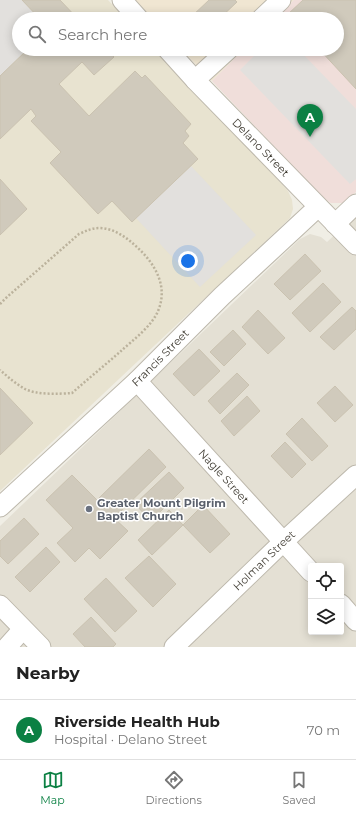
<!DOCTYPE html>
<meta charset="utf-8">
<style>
:root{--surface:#fff;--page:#f6f6f6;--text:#222;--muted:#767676;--line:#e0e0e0;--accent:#0b8043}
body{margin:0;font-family:Montserrat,sans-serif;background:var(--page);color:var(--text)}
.controls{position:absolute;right:12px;bottom:12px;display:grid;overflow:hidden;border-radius:4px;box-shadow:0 2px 10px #0003}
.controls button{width:36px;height:36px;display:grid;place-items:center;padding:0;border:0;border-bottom:1px solid var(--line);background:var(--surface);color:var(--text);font:20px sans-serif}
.you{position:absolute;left:188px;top:261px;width:14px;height:14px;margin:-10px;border:3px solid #fff;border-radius:50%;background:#1a73e8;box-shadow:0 0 0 6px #1a73e833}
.badge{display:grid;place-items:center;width:26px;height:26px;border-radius:50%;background:var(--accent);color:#fff;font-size:13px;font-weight:700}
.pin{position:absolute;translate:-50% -33px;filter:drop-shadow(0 1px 2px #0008)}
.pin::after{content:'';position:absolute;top:21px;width:14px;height:12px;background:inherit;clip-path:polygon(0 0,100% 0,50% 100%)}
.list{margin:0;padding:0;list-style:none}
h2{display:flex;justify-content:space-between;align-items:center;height:52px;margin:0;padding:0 16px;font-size:17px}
h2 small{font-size:13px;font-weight:400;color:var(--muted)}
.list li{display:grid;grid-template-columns:26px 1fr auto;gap:12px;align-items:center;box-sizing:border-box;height:60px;padding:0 16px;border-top:1px solid var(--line)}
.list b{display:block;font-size:15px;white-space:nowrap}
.list p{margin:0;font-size:13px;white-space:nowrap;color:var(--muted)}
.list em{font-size:13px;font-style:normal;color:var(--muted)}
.icon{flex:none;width:22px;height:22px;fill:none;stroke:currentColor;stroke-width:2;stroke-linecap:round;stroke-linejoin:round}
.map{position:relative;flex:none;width:356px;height:647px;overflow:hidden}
.search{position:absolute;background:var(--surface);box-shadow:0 2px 10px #0003;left:12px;right:12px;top:12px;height:44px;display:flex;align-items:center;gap:10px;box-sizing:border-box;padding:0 14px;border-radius:22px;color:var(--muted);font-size:15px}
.sheet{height:112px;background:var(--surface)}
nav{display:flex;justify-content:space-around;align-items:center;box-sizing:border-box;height:56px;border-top:1px solid var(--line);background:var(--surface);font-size:11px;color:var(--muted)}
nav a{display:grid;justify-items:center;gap:2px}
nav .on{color:var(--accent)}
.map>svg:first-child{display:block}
</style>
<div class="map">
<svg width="356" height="647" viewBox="0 0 356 647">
<rect width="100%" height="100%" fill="#f0eee5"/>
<path fill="#e4e0d4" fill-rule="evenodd" d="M 356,215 L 356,647 L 0,647 L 0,526 L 300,239 L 310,234 L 321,237 L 327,242 ZM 311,566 L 341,566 L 341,632 L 311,632 Z"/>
<g fill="#f0e6d2">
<path d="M 135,0 L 294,0 L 274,19 L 153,19 Z"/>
<path d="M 181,49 L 244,49 L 212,81 Z"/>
</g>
<path fill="#e8e3d0" d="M 0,0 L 108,0 L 126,19 L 19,19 L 19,49 L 155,49 L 282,184 L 288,191 L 292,200 L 293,209 L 290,218 L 0,491 Z"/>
<path fill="#f0deda" d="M 294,0 L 356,0 L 356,192 L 344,203 L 331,203 L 321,196 L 212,81 L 244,49 L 337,49 L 337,19 L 274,19 Z"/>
<g fill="#e2e0dd">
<path d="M 0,0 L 22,0 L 40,19 L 19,19 L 19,49 L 28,49 L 0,76 Z"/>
<path d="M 261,49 L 298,49 L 356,109 L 356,179 L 350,184 L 240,70 Z"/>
<path d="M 191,166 L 256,235 L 200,287 L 136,218 Z"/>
</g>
<g fill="#d0cabc" stroke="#cac2b0">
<path d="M 22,0 L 60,0 L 78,19 L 40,19 Z"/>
<path d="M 209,0 L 235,0 L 237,2 L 219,19 L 193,19 L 191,17 Z"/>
<path d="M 303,0 L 356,0 L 356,89 L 319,49 L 337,49 L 337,19 L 291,19 L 287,15 Z"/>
<path d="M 28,49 L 106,49 L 114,57 L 94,75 L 82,62 L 59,84 L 89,116 L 135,71 L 142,78 L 145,75 L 191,124 L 185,131 L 189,136 L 183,143 L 198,159 L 132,222 L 112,201 L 98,214 L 50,163 L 61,152 L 31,121 L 36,116 L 31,109 L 0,139 L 0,76 Z"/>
<path d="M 0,179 L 27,209 L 0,235 Z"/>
<path d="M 305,254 L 321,271 L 290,300 L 274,284 Z"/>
<path d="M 323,283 L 341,302 L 310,332 L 292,313 Z"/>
<path d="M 352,307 L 356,311 L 356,329 L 334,350 L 320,337 Z"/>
<path d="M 258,310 L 285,338 L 268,354 L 242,327 Z"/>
<path d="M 233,330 L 246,344 L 224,366 L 210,352 Z"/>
<path d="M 199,349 L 220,371 L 194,396 L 173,374 Z"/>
<path d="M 237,373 L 249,385 L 220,414 L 208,401 Z"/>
<path d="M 335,386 L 353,405 L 335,422 L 317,403 Z"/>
<path d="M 0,388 L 33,423 L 0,455 Z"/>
<path d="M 247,396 L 260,411 L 234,436 L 221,421 Z"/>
<path d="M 302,418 L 328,446 L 312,461 L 286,434 Z"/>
<path d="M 285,442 L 306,464 L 292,478 L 271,456 Z"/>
<path d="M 149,449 L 166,467 L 114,518 L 128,531 L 100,559 L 89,548 L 75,562 L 57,543 L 73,528 L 46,500 L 72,475 L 97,500 Z"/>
<path d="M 169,472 L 184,488 L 151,521 L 135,504 Z"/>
<path d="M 203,505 L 230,534 L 210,553 L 183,525 Z"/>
<path d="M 169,510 L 183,525 L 152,555 L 138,540 Z"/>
<path d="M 24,518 L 39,534 L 8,564 L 0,556 L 0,541 Z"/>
<path d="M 46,547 L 60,562 L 30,592 L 15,577 Z"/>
<path d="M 149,556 L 176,584 L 153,607 L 125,578 Z"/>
<path d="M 106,578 L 137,611 L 115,632 L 84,599 Z"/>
<path d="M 91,617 L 116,644 L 113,647 L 85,647 L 73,634 Z"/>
</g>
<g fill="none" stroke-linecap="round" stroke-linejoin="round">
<defs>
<g id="minor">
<path d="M 122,0 L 139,19"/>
<path d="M 261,19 L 281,0"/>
<path id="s1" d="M 167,49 L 195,80 L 356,245"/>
<path d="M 195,80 L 229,49"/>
<path d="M 335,224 L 356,204"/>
<path id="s2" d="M 137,381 L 311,572"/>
<path id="s3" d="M 0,507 L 137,381 L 222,296 L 318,207"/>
<path d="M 341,604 L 356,621"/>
<path d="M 0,605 L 41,647"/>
<path d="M 7,647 L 23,629"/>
<path id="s4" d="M 174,647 L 283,542 L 356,475"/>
</g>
</defs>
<use href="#minor" stroke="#bdb8ac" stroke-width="21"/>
<path stroke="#bbb29c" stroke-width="2.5" stroke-dasharray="2 2" stroke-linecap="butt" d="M 0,304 L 7,297 L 79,234 C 86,231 92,228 99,228 C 111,228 121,234 130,241 C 151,258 170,283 158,311 C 152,326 133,340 121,351 C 105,365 88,379 72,393 C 59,394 37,395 25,389 C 16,384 8,377 0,370"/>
<use href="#minor" stroke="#fff" stroke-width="19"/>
</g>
<circle fill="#6b7280" stroke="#fff" stroke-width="1.5" cx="89" cy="509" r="4"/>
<g text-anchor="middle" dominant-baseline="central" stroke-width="3" stroke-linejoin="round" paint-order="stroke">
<g font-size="11" fill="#423e35" stroke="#fff">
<text stroke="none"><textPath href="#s1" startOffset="136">Delano Street</textPath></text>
<text stroke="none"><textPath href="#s3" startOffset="219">Francis Street</textPath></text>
<text stroke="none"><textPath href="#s2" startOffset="129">Nagle Street</textPath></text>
<text stroke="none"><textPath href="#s4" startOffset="125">Holman Street</textPath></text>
</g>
<g font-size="11" font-weight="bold" fill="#5b616d" stroke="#fff" text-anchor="start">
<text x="97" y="503">Greater Mount Pilgrim<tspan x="97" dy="13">Baptist Church</tspan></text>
</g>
</g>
</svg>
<div class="controls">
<button><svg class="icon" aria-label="locate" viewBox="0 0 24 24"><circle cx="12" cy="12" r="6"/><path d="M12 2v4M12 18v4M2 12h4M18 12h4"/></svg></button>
<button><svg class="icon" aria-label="layers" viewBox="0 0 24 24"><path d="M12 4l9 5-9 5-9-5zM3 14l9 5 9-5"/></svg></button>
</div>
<div class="you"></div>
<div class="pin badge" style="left:310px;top:137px">A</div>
<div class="search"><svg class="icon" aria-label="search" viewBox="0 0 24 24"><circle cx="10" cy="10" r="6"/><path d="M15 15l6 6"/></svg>Search here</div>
</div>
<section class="sheet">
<h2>Nearby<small></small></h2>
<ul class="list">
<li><span class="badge">A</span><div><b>Riverside Health Hub</b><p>Hospital · Delano Street</p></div><em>70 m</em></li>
</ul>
</section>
<nav>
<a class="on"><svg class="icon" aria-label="map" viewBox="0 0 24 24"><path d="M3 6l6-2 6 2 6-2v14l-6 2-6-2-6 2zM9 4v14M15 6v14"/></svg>Map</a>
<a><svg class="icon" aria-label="directions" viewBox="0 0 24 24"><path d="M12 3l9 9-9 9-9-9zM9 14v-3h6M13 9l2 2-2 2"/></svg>Directions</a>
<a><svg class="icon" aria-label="saved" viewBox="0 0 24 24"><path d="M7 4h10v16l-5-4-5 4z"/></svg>Saved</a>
</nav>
